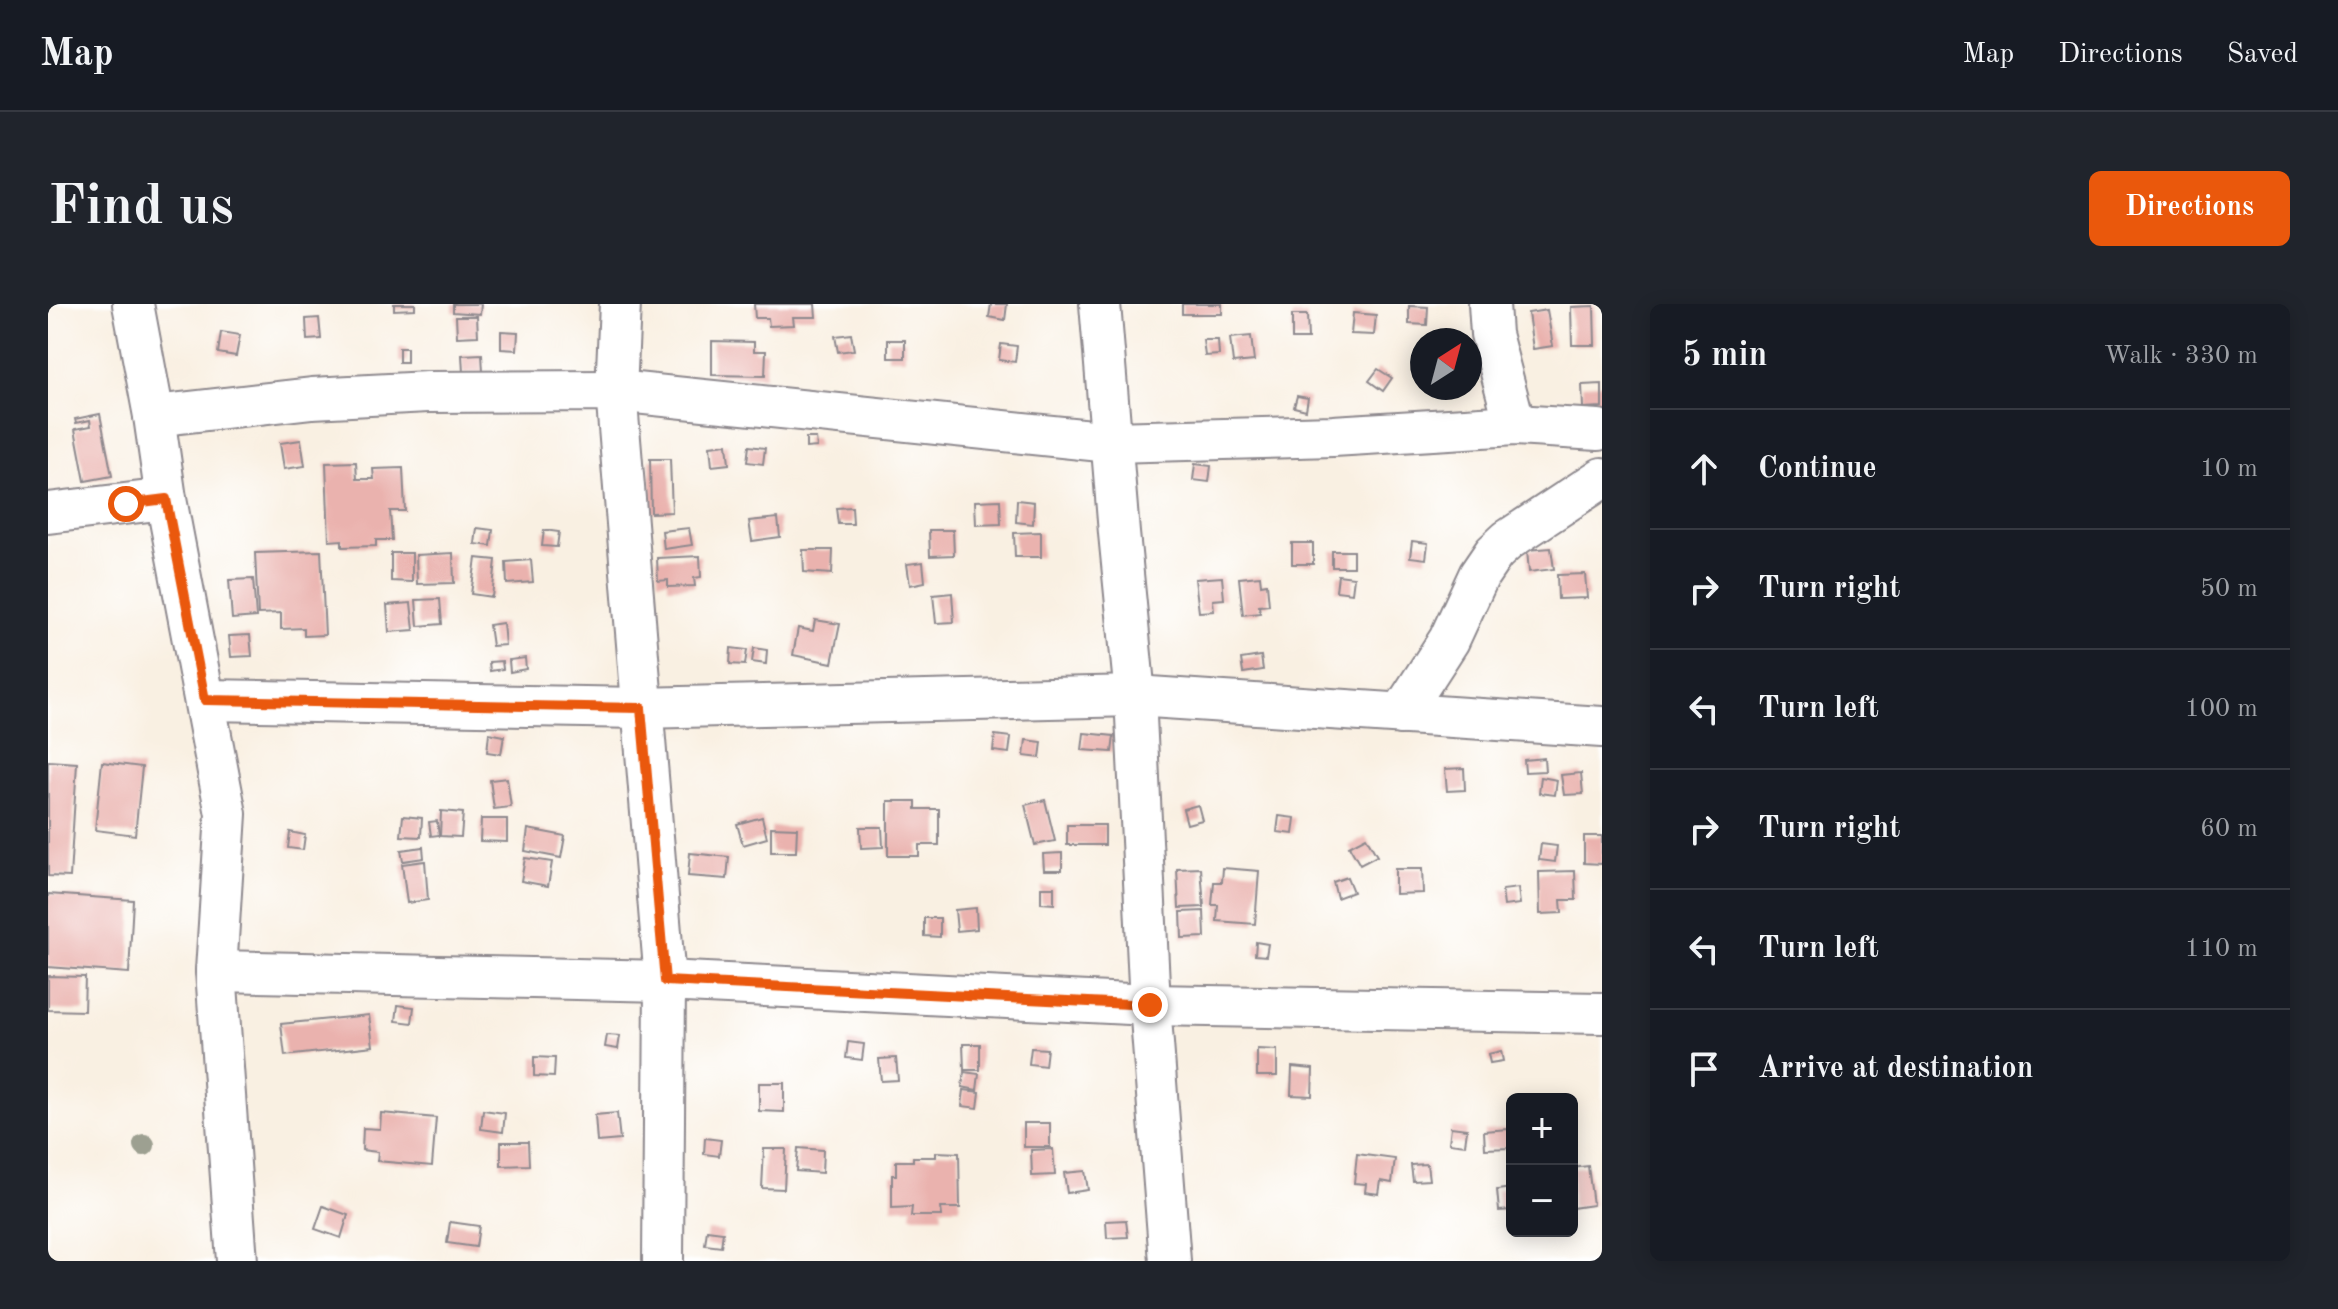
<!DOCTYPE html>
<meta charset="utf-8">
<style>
:root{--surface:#171b24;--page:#20242c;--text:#f1f3f6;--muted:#9ea1a6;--line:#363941;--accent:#ea580c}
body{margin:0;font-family:"Old Standard TT",serif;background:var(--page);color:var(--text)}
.controls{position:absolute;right:24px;bottom:24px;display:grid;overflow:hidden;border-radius:12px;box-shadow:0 4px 20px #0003}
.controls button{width:72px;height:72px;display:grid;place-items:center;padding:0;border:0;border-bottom:2px solid var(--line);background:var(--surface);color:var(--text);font:40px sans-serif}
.compass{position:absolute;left:1362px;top:24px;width:72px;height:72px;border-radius:50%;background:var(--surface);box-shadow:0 4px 20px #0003;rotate:36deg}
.stop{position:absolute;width:24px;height:24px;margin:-18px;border:6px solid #ea580c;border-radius:50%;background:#fff}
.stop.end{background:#ea580c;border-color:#fff;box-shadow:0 2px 8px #0008}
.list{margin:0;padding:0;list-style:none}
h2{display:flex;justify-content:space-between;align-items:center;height:104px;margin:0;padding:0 32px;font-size:34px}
h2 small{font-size:26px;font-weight:400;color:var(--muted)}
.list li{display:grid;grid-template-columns:52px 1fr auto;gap:24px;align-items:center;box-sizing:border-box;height:120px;padding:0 32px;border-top:2px solid var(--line)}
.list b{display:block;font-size:30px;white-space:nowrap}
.list em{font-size:26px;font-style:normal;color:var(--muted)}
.icon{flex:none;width:44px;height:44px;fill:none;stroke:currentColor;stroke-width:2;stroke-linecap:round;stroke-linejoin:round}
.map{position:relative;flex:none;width:1554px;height:957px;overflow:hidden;border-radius:12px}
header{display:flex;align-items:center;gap:48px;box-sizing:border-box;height:112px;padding:0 40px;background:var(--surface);border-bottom:2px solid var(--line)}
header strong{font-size:38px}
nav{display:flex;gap:44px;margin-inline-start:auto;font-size:28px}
.intro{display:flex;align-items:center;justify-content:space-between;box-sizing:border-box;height:192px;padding:0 48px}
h1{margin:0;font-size:56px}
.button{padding:20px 36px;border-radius:12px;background:var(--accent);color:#fff;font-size:28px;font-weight:700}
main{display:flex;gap:48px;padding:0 48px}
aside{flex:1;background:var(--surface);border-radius:12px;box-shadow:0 4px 20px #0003}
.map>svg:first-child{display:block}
</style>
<header>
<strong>Map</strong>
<nav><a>Map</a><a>Directions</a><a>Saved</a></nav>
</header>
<div class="intro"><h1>Find us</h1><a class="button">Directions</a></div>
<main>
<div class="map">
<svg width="1554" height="957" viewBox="0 0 1554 957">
<rect width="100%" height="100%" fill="#fff"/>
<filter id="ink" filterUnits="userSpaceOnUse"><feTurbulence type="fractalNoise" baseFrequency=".0125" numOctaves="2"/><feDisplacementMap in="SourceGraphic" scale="16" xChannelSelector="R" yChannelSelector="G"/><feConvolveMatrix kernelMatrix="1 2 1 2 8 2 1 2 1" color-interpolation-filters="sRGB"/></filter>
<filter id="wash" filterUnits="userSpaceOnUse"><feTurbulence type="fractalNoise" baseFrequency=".006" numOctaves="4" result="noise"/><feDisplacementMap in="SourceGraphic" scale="32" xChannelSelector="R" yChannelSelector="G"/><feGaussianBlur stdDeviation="1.8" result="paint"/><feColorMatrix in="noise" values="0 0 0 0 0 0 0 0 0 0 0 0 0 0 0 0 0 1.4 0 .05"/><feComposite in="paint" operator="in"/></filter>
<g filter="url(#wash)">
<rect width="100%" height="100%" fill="#f9f0e2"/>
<g id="blocks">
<g fill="#eab2ae">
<path d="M 346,0 L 367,0 L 367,5 L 346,6 Z"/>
<path d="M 405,0 L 433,0 L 432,10 L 405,8 Z"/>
<path d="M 706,0 L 767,0 L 768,13 L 745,13 L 746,21 L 721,22 L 720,14 L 707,14 Z"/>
<path d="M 943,0 L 959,0 L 957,16 L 941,13 Z"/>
<rect x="1134" y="0" width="40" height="10"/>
<path d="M 1361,2 L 1380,3 L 1379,21 L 1361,20 Z"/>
<path d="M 1546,2 L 1547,41 L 1524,41 L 1523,3 Z"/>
<path d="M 1499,6 L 1505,42 L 1485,45 L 1480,9 Z"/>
<path d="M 1305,9 L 1328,11 L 1326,31 L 1303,30 Z"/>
<path d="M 1244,11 L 1259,11 L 1260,35 L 1244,35 Z"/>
<path d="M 408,12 L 429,12 L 430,32 L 409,33 Z"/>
<path d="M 271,14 L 273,35 L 259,36 L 258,15 Z"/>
<path d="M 453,27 L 470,28 L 469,46 L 453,45 Z"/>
<path d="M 173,28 L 192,31 L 188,52 L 170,49 Z"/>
<path d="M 803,30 L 806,46 L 790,48 L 787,32 Z"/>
<path d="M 1203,32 L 1206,57 L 1185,59 L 1182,34 Z"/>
<rect x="840" y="36" width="17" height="18"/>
<path d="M 1155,36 L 1170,36 L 1171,51 L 1157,52 Z"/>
<path d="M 664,37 L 706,38 L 706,47 L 718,47 L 717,72 L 664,71 Z"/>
<path d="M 953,40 L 969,42 L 967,58 L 951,56 Z"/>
<rect x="351" y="44" width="8" height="14"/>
<path d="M 434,50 L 435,68 L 415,69 L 414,51 Z"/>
<path d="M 1330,65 L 1344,74 L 1335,87 L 1321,77 Z"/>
<path d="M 1554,80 L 1554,103 L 1535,104 L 1534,81 Z"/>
<path d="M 1249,92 L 1260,94 L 1258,106 L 1246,103 Z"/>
<path d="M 52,110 L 64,172 L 37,177 L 27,125 L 43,122 L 42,116 L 28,119 L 27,115 Z"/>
<path d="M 758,134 L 768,134 L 769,143 L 758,144 Z"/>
<path d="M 253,136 L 257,162 L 236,165 L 232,139 Z"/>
<path d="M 679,140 L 681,160 L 664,162 L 662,142 Z"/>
<path d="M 701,142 L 717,144 L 715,160 L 699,158 Z"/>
<path d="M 602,155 L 622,155 L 624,208 L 603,209 Z"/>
<path d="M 308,158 L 309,175 L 326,175 L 325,165 L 355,164 L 357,207 L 342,207 L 344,236 L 328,236 L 328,242 L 294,243 L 294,236 L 281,237 L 278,159 Z"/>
<path d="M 1147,160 L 1163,162 L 1161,178 L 1145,176 Z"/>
<path d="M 952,196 L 953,220 L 928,221 L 927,197 Z"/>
<path d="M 969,196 L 986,198 L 985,220 L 968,218 Z"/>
<path d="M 804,203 L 805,220 L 790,220 L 788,204 Z"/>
<path d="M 730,214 L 732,233 L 704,237 L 701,217 Z"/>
<path d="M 429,224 L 445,226 L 443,242 L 427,240 Z"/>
<path d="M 641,224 L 644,241 L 616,245 L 614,227 Z"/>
<path d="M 496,226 L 511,228 L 509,243 L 494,242 Z"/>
<path d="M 881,226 L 905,226 L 906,251 L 882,252 Z"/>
<path d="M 993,228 L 993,253 L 967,253 L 966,229 Z"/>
<path d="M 1364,237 L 1380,239 L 1378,255 L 1362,253 Z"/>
<rect x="1244" y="239" width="21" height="21"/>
<path d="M 1503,244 L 1506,265 L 1481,268 L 1479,246 Z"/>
<path d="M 755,246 L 785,246 L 784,270 L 756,268 Z"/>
<path d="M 273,247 L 277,331 L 256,332 L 256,324 L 233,325 L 233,309 L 210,310 L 207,249 Z"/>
<rect x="1284" y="247" width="21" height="16"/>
<path d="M 343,249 L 364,249 L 364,278 L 343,277 Z"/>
<path d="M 405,249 L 406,279 L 369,280 L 368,251 Z"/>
<path d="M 652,252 L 653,273 L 646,274 L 647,282 L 620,283 L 620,276 L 610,277 L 609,254 Z"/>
<path d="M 428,254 L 448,256 L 444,293 L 423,290 Z"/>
<path d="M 483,256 L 485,278 L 459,280 L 458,258 Z"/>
<path d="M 875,258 L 877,278 L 862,281 L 859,260 Z"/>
<path d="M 1537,270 L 1539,294 L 1510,295 L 1509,271 Z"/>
<path d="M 1290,271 L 1306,273 L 1304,289 L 1288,287 Z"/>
<path d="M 1212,272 L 1213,281 L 1219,280 L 1221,301 L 1211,302 L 1212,309 L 1195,311 L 1191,274 Z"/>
<path d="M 1174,273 L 1176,295 L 1165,296 L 1166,307 L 1151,308 L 1147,275 Z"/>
<path d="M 205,275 L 208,313 L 184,315 L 181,276 Z"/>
<path d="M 904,289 L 906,318 L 888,319 L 885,291 Z"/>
<path d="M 392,295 L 394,320 L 370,322 L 368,296 Z"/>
<path d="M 363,299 L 366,326 L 341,328 L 339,301 Z"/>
<path d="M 767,316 L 792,320 L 784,359 L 745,351 L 750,324 L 765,327 Z"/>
<path d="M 455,319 L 457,341 L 444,342 L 441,321 Z"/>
<path d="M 202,331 L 204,352 L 183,353 L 181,332 Z"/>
<path d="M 683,344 L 699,346 L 697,361 L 682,360 Z"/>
<path d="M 706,344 L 719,346 L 718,360 L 704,358 Z"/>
<path d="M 1213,352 L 1215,366 L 1195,369 L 1193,355 Z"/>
<path d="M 477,354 L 478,365 L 462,368 L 461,356 Z"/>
<path d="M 454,357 L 455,365 L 442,367 L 441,358 Z"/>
<path d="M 441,429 L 456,432 L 453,450 L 439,448 Z"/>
<path d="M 1036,429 L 1066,432 L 1064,448 L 1034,446 Z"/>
<path d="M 947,431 L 963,433 L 961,449 L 945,447 Z"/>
<path d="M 978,436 L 994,438 L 992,454 L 976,452 Z"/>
<path d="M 1496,454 L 1497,467 L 1477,468 L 1476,456 Z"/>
<path d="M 0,457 L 29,459 L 22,573 L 0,572 Z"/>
<path d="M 54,458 L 94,463 L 87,531 L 47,526 Z"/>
<path d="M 1416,464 L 1417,486 L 1399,487 L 1397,465 Z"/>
<path d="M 1533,469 L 1535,490 L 1516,491 L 1513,471 Z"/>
<path d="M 1493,473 L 1509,476 L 1507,491 L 1491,489 Z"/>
<path d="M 459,474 L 463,503 L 446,505 L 442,476 Z"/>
<path d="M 997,496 L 1007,537 L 987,541 L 977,501 Z"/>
<path d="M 840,497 L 868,497 L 868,505 L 891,505 L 891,541 L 871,541 L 871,552 L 840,552 Z"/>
<path d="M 1150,501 L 1154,516 L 1139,520 L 1135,505 Z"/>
<path d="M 393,507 L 415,509 L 413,533 L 392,532 Z"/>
<path d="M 355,512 L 374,514 L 373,533 L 353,532 Z"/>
<path d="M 1231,512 L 1247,514 L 1245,530 L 1229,528 Z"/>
<path d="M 714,513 L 719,534 L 695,541 L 689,520 Z"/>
<path d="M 433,515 L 459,515 L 459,538 L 432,537 Z"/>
<path d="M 389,517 L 391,531 L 383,532 L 381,518 Z"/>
<rect x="1019" y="521" width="38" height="20"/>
<path d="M 723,523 L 749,524 L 748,548 L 723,548 Z"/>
<path d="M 812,523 L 834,523 L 835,543 L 813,544 Z"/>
<path d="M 480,525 L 517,532 L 513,554 L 477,547 Z"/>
<path d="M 242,528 L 257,531 L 255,546 L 240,544 Z"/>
<path d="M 1536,532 L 1554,532 L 1554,560 L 1536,559 Z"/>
<path d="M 1318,533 L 1329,552 L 1312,561 L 1301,542 Z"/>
<path d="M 1493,540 L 1509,542 L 1507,558 L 1491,556 Z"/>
<path d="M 375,543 L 376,554 L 355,557 L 353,546 Z"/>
<path d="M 642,549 L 681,553 L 679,575 L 640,572 Z"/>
<path d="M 1014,549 L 1014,566 L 996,566 L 995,550 Z"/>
<path d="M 477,554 L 504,558 L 500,582 L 473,577 Z"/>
<path d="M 377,557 L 380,596 L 359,599 L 354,560 Z"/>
<path d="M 1153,564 L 1156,603 L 1131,604 L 1129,565 Z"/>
<path d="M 1175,564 L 1211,567 L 1207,620 L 1169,617 L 1170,601 L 1164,601 L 1166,578 L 1174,578 Z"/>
<path d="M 1347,565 L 1374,565 L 1375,589 L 1347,590 Z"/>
<path d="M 1527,567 L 1528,596 L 1513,596 L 1514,609 L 1492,610 L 1491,568 Z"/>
<path d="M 1299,573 L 1305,588 L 1289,594 L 1285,578 Z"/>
<path d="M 993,583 L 1006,583 L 1006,600 L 993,599 Z"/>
<path d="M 1470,584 L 1472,600 L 1456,602 L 1454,586 Z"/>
<path d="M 0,590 L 85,596 L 81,669 L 0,663 Z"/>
<path d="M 928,604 L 929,625 L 909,627 L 907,606 Z"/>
<path d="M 1156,607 L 1157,633 L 1134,634 L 1133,608 Z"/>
<path d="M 876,614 L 892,614 L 892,633 L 876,632 Z"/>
<path d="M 1208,638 L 1220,640 L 1218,652 L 1207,651 Z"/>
<path d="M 0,672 L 37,673 L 36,707 L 0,706 Z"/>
<path d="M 350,701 L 366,703 L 364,719 L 348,717 Z"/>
<path d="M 321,711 L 325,742 L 237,752 L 233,720 Z"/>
<path d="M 559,731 L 572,732 L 570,745 L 557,743 Z"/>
<path d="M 800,738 L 816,740 L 814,756 L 798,754 Z"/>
<path d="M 915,740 L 932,740 L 932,766 L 916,766 Z"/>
<path d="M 983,744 L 999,745 L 997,762 L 981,760 Z"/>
<path d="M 1209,745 L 1229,746 L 1229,772 L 1209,772 Z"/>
<path d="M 1453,747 L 1455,757 L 1442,759 L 1440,750 Z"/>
<path d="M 486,753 L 507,754 L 506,773 L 486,772 Z"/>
<path d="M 848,754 L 850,776 L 833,777 L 831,755 Z"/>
<path d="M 1244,763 L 1265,765 L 1264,792 L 1243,791 Z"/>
<path d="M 916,768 L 931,770 L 929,786 L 914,783 Z"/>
<path d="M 711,779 L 736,779 L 736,808 L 711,807 Z"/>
<path d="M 916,786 L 932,788 L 930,804 L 914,802 Z"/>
<path d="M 435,806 L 457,809 L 455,828 L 433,825 Z"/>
<path d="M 333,809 L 388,814 L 384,862 L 329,857 L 330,848 L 314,846 L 315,824 L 332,825 Z"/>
<path d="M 569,809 L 572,836 L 549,838 L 547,811 Z"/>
<rect x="976" y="819" width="26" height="24"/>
<path d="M 1403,823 L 1419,825 L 1417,841 L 1401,839 Z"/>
<path d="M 1461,825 L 1462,844 L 1437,845 L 1436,827 Z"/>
<path d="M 657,834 L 673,836 L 671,852 L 656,850 Z"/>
<path d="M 453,838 L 480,838 L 481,861 L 453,862 Z"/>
<path d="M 750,844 L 775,846 L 774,869 L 748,867 Z"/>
<path d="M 716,845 L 738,845 L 736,885 L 714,884 Z"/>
<path d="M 1005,845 L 1007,871 L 984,872 L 983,846 Z"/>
<path d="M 888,848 L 911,849 L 912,904 L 893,904 L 894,912 L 863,912 L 864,903 L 844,904 L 844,871 L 848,871 L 848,857 L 865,857 L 865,853 L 888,853 Z"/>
<path d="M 1309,850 L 1347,855 L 1344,879 L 1333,877 L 1331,890 L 1317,888 L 1318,880 L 1306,879 Z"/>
<path d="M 1379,860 L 1381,876 L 1365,877 L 1363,861 Z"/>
<path d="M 1540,862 L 1545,901 L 1524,904 L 1524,864 Z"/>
<path d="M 1037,867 L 1040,886 L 1019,889 L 1016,869 Z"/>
<path d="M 1464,884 L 1464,906 L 1451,907 L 1449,886 Z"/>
<path d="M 275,902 L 300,911 L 293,934 L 267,925 Z"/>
<path d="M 1078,916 L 1080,933 L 1059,934 L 1058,917 Z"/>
<path d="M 402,918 L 431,922 L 428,943 L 399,939 Z"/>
<path d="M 659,926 L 675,928 L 673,943 L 657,941 Z"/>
</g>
</g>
</g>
<g filter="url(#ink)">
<use href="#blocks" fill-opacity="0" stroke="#8e898e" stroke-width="2"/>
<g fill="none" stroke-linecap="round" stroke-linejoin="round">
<defs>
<g id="minor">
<path d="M 85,0 L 106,112 L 118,195 L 178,510 L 168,667 L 189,957"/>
<path d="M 572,0 L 568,87 L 617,677 L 615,957"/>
<path d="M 1052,0 L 1071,229 L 1087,392 L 1102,701 L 1122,957"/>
<path d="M 1441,0 L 1443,30 L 1467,121"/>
<path d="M 106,112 L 264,94 L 380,88 L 568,87 L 1063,138 L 1285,132 L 1467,121 L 1550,126"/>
<path d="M 0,209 L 118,195"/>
<path d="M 157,396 L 593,404 L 1087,392 L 1554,423"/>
<path d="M 1353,410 L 1401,336 L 1431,271 L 1446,249 L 1460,236 L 1554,174"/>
<path d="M 168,667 L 617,677 L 1102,701 L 1554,709"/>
</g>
</defs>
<use href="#minor" stroke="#8e898e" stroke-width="44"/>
<use href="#minor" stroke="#fff" stroke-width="40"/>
</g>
<circle fill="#9da091" cx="96" cy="841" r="11"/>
</g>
<g fill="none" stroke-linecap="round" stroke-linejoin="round" filter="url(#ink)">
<path stroke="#ea580c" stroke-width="10" d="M 78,200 L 118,195 L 157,396 L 593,404 L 617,677 L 1102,701"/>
</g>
</svg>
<div class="controls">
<button>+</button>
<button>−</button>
</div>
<svg class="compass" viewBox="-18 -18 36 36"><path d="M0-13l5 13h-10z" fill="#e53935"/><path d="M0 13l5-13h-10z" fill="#9ea1a6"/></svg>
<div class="stop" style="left:78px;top:200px"></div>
<div class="stop end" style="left:1102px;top:701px"></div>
</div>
<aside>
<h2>5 min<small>Walk · 330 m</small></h2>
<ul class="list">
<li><svg class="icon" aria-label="ahead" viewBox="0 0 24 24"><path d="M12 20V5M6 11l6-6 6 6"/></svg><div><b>Continue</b></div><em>10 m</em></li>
<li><svg class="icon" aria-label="right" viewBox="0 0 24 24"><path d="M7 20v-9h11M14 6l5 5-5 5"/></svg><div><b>Turn right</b></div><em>50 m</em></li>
<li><svg class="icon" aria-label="left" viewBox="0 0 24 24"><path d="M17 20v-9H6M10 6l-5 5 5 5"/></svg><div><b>Turn left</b></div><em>100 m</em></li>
<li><svg class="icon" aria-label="right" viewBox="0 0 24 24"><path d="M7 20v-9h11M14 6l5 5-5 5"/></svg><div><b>Turn right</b></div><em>60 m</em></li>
<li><svg class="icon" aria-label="left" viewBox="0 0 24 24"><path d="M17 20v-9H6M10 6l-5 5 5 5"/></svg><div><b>Turn left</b></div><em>110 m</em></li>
<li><svg class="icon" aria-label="arrive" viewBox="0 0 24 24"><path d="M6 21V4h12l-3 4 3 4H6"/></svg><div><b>Arrive at destination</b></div></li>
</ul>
</aside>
</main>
